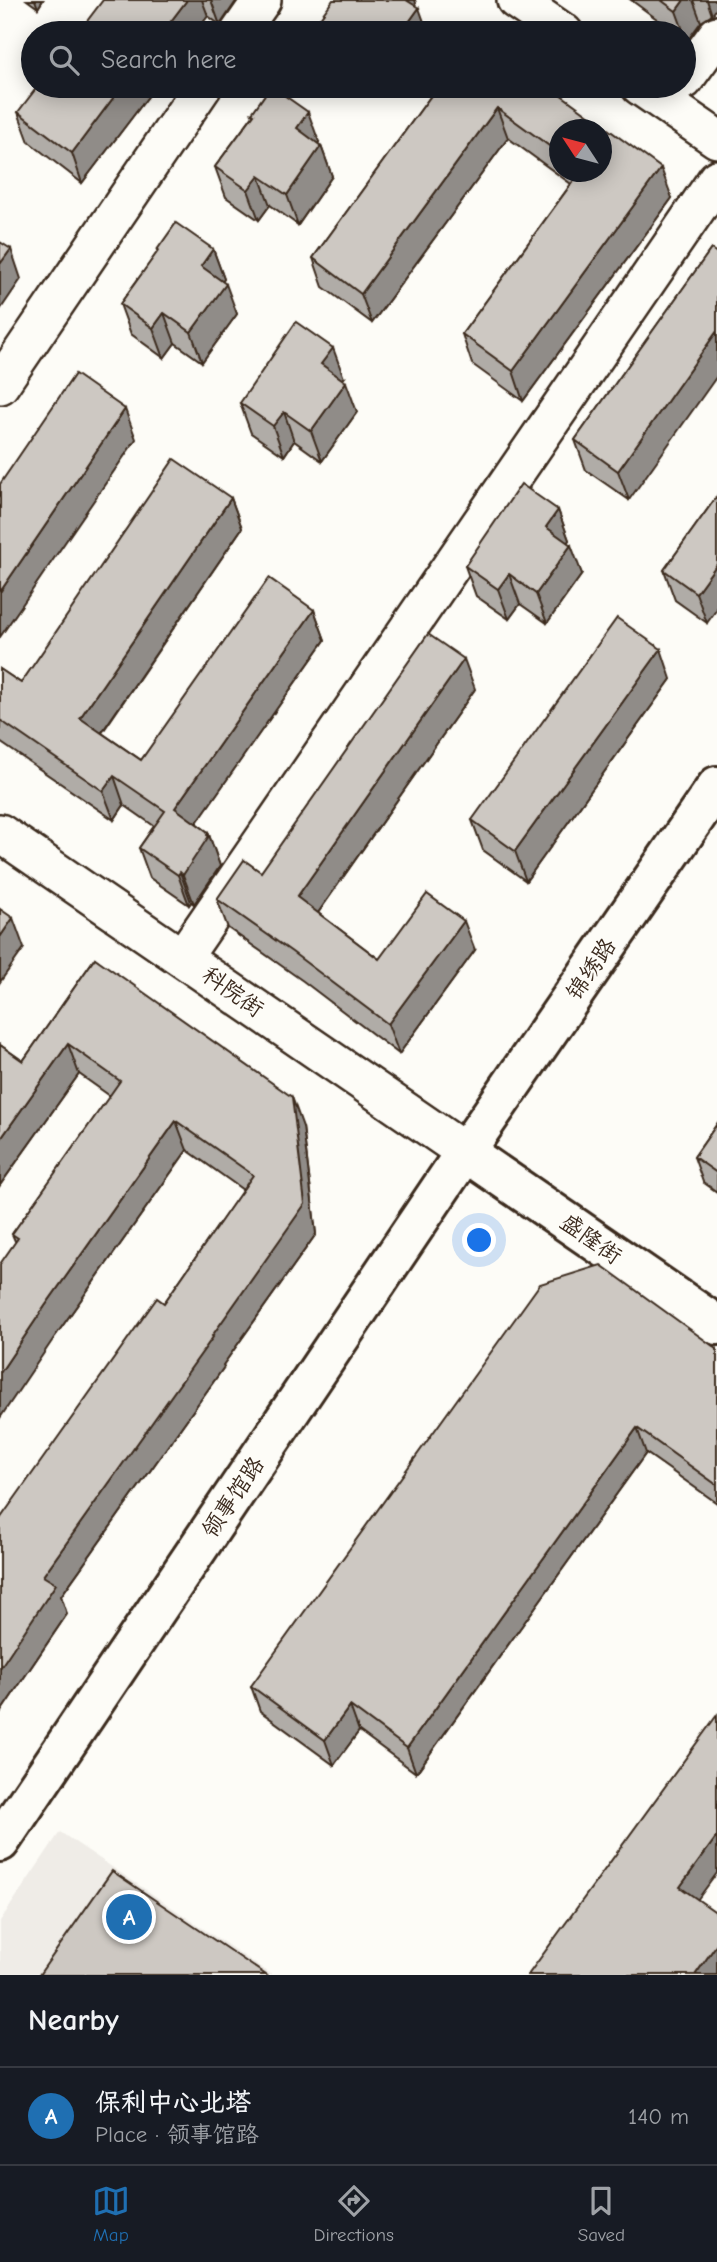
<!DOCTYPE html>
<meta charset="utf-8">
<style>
:root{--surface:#171b24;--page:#242831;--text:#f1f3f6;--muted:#9ea1a6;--line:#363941;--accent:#1f6fb2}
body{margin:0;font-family:"Comic Neue","LXGW WenKai TC",sans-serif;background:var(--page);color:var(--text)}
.compass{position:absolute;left:549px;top:119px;width:63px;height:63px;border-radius:50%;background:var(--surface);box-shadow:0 4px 18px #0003;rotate:306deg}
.you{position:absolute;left:480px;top:1241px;width:24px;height:24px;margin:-18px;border:5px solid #fff;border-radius:50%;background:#1a73e8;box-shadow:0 0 0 10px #1a73e833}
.badge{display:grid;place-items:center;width:46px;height:46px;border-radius:50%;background:var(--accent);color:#fff;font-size:23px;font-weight:700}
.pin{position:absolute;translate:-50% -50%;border:4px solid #fff;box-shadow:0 2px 7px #0006}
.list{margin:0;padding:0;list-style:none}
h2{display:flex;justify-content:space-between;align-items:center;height:91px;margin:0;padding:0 28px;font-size:30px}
h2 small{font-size:23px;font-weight:400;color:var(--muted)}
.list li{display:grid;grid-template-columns:46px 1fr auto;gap:21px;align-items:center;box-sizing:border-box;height:98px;padding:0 28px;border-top:2px solid var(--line)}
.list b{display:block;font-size:26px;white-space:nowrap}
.list p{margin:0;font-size:23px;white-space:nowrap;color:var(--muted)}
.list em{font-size:23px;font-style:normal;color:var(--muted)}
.icon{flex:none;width:38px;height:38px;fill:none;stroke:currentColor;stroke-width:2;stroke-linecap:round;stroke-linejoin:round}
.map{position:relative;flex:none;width:717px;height:1975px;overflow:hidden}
.search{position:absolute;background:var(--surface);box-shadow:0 4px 18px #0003;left:21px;right:21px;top:21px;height:77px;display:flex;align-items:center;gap:18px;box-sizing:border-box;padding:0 24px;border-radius:38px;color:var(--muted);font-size:26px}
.sheet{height:189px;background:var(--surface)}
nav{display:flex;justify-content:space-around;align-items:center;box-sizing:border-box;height:98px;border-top:2px solid var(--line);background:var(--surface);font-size:19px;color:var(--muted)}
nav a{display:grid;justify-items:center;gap:4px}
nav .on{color:var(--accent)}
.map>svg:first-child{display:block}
</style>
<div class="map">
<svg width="717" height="1975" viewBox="0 0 717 1975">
<rect width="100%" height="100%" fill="#fdfcf7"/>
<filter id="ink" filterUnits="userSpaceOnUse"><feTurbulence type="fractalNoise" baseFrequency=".0143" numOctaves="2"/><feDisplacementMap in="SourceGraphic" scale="14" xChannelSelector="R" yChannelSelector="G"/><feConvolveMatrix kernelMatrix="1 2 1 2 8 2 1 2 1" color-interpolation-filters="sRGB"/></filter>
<g filter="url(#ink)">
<path fill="#efece7" d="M 60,1832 L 272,1975 L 0,1975 L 0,1921 Z"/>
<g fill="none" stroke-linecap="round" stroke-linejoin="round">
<defs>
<g id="minor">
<path d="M 516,0 L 564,33"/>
<path d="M 239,33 L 262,0"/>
<path d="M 684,80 L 717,35"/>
<path d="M 640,86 L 717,139"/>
<path d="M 0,385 L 203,86"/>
<path d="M 0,833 L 465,1152"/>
<path d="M 183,957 L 717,179"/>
</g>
<path id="tertiary" d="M 465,1152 L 717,1325"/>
<path id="secondary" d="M 0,1842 L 465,1152 L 717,786"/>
</defs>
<use href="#minor" stroke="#3b2a1e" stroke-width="42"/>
<use href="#tertiary" stroke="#3b2a1e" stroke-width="44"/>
<use href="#secondary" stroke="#3b2a1e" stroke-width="44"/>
<use href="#minor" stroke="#fdfcf7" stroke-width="37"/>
<use href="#tertiary" stroke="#fdfcf7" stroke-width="38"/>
<use href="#secondary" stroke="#fdfcf7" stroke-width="38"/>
</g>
<g fill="#b0aca7" stroke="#3b2a1e" stroke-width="2" fill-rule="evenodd">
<path d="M 27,0 L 43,0 L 38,8 Z"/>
<path d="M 103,0 L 237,0 L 220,25 L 208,16 Z"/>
<path d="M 631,0 L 717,0 L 712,15 L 701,22 L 687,41 L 684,39 L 684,33 L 676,33 Z"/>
<path d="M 156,86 L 82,183 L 29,142 L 18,112 Z"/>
<path d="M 438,86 L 549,86 L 672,198 L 523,401 L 472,364 L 462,334 L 571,184 L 508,138 L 372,323 L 323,287 L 313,258 ZM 559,130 L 601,172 L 559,172 Z"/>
<path d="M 252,113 L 319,142 L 318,144 L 321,146 L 332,176 L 298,225 L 270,205 L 259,220 L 226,197 L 215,167 L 253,115 Z"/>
<path d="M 213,249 L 224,279 L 222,281 L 237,314 L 202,362 L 175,343 L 164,358 L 131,334 L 120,304 L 158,252 L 157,250 Z"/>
<path d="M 711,249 L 629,500 L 586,470 L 575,440 Z"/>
<path d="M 344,378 L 342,380 L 357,412 L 322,461 L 294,441 L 284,456 L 251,433 L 240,403 Z"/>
<path d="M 717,496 L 707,623 L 675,600 L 664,570 Z"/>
<path d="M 231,498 L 242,528 L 102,733 L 141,760 L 314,610 L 325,640 L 196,823 L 208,832 L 220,866 L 194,904 L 191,902 L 189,905 L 150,878 L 139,848 L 154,826 L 124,805 L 114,820 L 0,742 L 0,669 L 21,683 Z"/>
<path d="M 558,510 L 569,540 L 567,542 L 582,574 L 547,623 L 520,604 L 509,619 L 476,596 L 465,566 Z"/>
<path d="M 671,679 L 526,881 L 483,850 L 472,820 Z"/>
<path d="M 475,689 L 318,913 L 379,959 L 475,950 L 399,1054 L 303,981 L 228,928 L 217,899 L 261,872 Z"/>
<path d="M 95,958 L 303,1127 L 316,1234 L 223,1365 L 224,1367 L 61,1596 L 67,1614 L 0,1713 L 0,1519 L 164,1303 L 243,1190 L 187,1150 L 56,1335 L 12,1234 L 110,1096 L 79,1074 L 0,1185 L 0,1045 L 23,1061 Z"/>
<path d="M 717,1124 L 717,1192 L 703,1182 L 694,1157 Z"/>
<path d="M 717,1349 L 717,1503 L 646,1453 L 416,1773 L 359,1731 L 334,1765 L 260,1711 L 251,1686 Z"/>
</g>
<g fill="#908c88" stroke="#3b2a1e" stroke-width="2">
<path d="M 35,0 L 43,0 L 38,8 Z"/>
<path d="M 187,0 L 202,0 L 208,16 L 195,33 L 162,33 Z"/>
<path d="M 211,0 L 237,0 L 220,25 Z"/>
<path d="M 397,0 L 415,0 L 416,3 L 404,21 Z"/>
<path d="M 684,0 L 693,0 L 701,22 L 687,41 L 676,11 Z"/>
<path d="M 707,0 L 717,0 L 717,8 L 712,15 Z"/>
<path d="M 419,8 L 428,33 L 401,33 Z"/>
<path d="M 122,86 L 156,86 L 82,183 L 72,153 Z"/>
<path d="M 497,108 L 508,138 L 372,323 L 361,294 Z"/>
<path d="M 308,112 L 319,142 L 307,158 L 297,128 Z"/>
<path d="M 321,146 L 332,176 L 298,225 L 287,195 Z"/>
<path d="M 661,168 L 672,198 L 523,401 L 513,371 Z"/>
<path d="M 259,176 L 270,205 L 259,220 L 248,190 Z"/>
<path d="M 11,249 L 21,279 L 0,310 L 0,264 Z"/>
<path d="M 213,249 L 224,279 L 212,296 L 201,266 Z"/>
<path d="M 226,284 L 237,314 L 202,362 L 191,332 Z"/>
<path d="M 164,313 L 175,343 L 164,358 L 153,328 Z"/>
<path d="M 717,331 L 717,376 L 629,500 L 618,471 Z"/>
<path d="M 333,348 L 344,378 L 332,394 L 321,364 Z"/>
<path d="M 346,382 L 357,412 L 322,461 L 311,431 Z"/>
<path d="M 125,409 L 136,439 L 0,637 L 0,592 Z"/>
<path d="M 284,412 L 294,441 L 284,456 L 273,426 Z"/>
<path d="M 231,498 L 242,528 L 91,748 L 80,718 Z"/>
<path d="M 558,510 L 569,540 L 557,557 L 546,527 Z"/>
<path d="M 571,545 L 582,574 L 547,623 L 536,594 Z"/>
<path d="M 717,564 L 717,609 L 707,623 L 696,593 Z"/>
<path d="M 509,574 L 520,604 L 509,619 L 498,589 Z"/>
<path d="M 314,610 L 325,640 L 186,838 L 175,808 Z"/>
<path d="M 661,649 L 671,679 L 526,881 L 515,851 Z"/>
<path d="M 464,659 L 475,689 L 308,927 L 297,897 Z"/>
<path d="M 114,776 L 124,805 L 114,820 L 103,791 Z"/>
<path d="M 208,832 L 220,866 L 194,904 L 183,875 Z"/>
<path d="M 180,872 L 191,902 L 189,905 L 178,875 Z"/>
<path d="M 13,918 L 24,948 L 0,982 L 0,937 Z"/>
<path d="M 464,921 L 475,950 L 399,1054 L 388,1024 Z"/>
<path d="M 68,1044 L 79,1074 L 0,1185 L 0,1140 Z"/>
<path d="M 292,1097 L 303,1127 L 316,1234 L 223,1365 L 224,1367 L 61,1596 L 67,1614 L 0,1713 L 0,1668 L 43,1576 L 212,1336 Z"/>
<path d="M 176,1121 L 187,1150 L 56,1335 L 0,1418 L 0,1373 L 45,1306 Z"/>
<path d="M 637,1428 L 646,1453 L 416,1773 L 407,1748 Z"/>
<path d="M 350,1706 L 359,1731 L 334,1765 L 325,1740 Z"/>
<path d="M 717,1836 L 717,1873 L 689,1911 L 680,1887 Z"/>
<path d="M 717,1944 L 717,1975 L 695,1975 Z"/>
</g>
<g fill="#cdc8c2" stroke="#3b2a1e" stroke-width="2">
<path d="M 103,0 L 187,0 L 162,33 L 78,33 Z"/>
<path d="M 333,0 L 406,0 L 419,8 L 401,33 L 318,33 L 312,29 Z"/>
<path d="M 661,0 L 684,0 L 676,11 Z"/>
<path d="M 38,86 L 122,86 L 72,153 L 18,112 Z"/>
<path d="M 271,86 L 308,112 L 297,128 L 321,146 L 287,195 L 259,176 L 248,190 L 215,167 L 254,114 L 252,113 Z"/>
<path d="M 438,86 L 549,86 L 661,168 L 513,371 L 462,334 L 580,172 L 601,172 L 601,130 L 559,130 L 559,153 L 497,108 L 361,294 L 313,258 Z"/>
<path d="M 176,223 L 213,249 L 201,266 L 226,284 L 191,332 L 164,313 L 153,328 L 120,304 L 158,251 L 157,250 Z"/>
<path d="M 0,242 L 11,249 L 0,264 Z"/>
<path d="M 711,249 L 717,253 L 717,331 L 618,471 L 575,440 Z"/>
<path d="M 296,322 L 333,348 L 321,364 L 346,382 L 311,431 L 284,412 L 273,426 L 240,403 Z"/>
<path d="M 75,374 L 125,409 L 0,592 L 0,484 Z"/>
<path d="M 174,459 L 231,498 L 80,718 L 141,760 L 269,578 L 314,610 L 175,808 L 208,832 L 207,835 L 209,836 L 183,875 L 180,872 L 178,875 L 139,848 L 165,811 L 114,776 L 103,791 L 0,720 L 0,669 L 21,683 Z"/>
<path d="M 521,484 L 558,510 L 546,527 L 571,545 L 536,594 L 509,574 L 498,589 L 465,566 Z"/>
<path d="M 717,496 L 717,564 L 696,593 L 664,570 Z"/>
<path d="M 617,618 L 661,649 L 515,851 L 472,820 Z"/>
<path d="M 428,634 L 464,659 L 297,897 L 379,959 L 427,894 L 464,921 L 388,1024 L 292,952 L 217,899 L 244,860 L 261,872 Z"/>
<path d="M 0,909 L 13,918 L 0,937 Z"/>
<path d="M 95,958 L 292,1097 L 305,1204 L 212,1336 L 213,1337 L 43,1576 L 56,1584 L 0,1668 L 0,1519 L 157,1298 L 164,1303 L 253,1175 L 176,1121 L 45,1306 L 0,1373 L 0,1264 L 18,1238 L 12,1234 L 120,1081 L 68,1044 L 0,1140 L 0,1045 L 23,1061 Z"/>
<path d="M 717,1124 L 717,1173 L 694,1157 Z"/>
<path d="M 601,1265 L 717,1349 L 717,1485 L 637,1428 L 407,1748 L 350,1706 L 325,1740 L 251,1686 L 540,1284 Z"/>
<path d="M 717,1715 L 717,1836 L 680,1887 L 717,1913 L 717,1944 L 695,1975 L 528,1975 Z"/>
<path d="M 112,1871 L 266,1975 L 39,1975 Z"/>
</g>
</g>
<g text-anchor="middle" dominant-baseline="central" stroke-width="5" stroke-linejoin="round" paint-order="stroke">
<g font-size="23" fill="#3b2a1e" stroke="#fdfcf7">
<text transform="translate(591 969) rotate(-56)">锦绣路</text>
<text transform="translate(233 992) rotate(35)">科院街</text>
<text transform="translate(591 1239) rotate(35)">盛隆街</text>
<text transform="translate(233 1497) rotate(-56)">领事馆路</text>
</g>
</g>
</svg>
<svg class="compass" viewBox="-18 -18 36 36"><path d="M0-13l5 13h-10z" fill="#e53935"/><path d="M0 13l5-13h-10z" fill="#9ea1a6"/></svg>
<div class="you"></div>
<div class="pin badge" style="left:129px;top:1917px">A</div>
<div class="search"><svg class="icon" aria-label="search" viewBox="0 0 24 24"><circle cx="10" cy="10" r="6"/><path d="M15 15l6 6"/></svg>Search here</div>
</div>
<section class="sheet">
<h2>Nearby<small></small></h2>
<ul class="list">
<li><span class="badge">A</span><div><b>保利中心北塔</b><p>Place · 领事馆路</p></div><em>140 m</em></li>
</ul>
</section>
<nav>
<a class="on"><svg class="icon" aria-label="map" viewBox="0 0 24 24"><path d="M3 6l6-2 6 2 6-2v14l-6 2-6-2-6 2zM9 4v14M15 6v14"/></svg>Map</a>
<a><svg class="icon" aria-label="directions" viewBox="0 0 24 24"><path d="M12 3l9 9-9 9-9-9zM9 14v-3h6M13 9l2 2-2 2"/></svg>Directions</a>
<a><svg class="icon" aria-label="saved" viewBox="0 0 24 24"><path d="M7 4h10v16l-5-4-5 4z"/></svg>Saved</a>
</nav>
